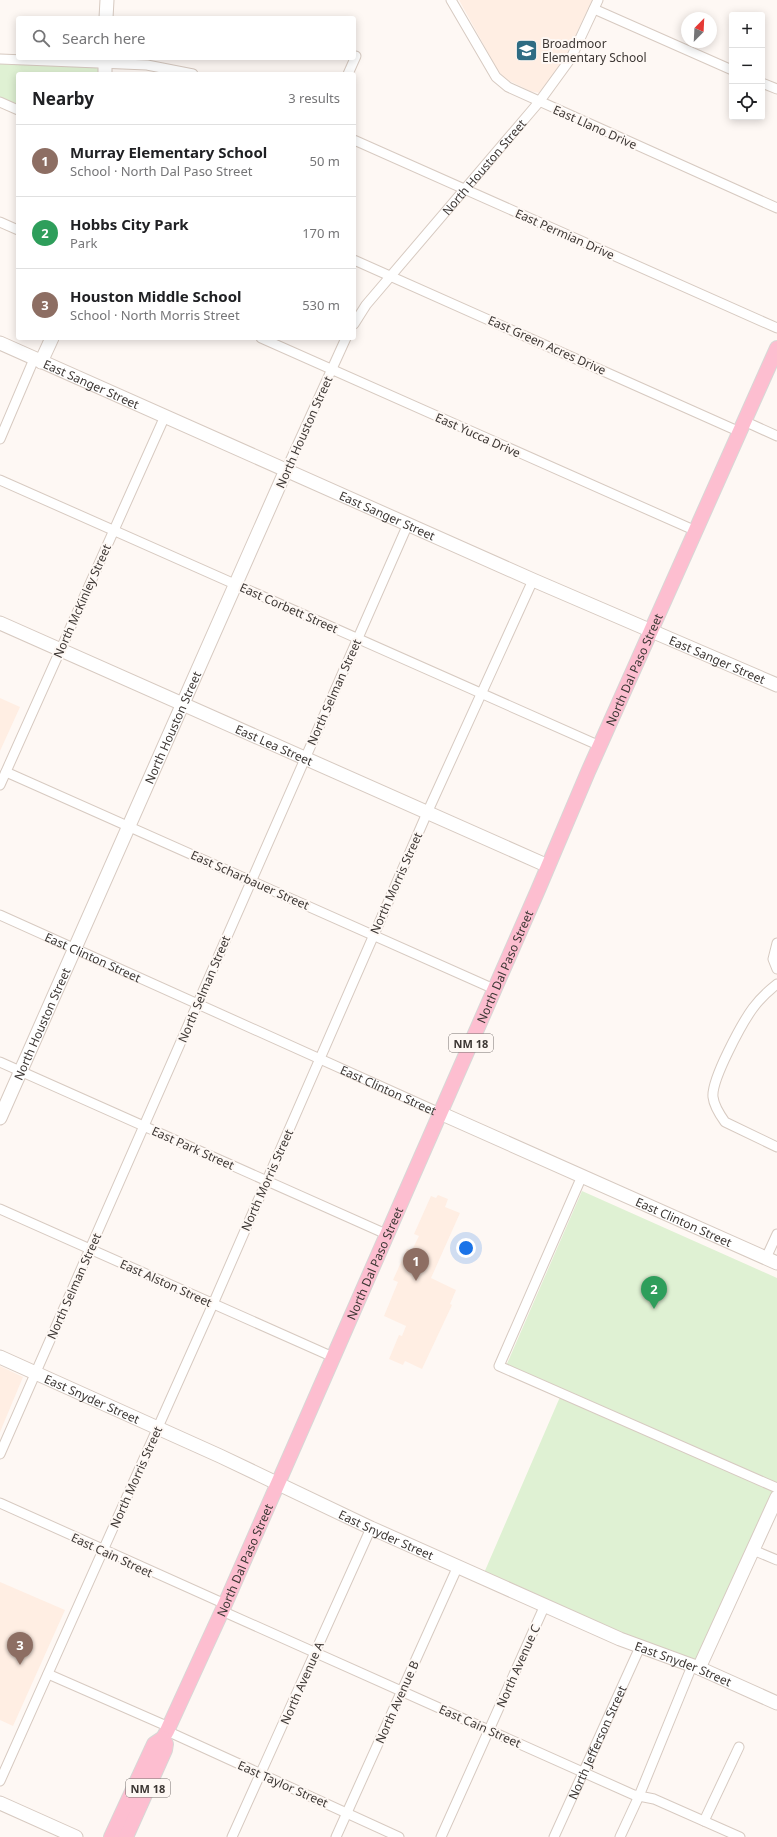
<!DOCTYPE html>
<meta charset="utf-8">
<style>
:root{--surface:#fff;--page:#f2f2f2;--text:#202124;--muted:#757577;--line:#e0e0e0;--accent:#2f6c83}
body{margin:0;font-family:"Noto Sans",sans-serif;background:var(--page);color:var(--text)}
.controls{position:absolute;right:12px;top:12px;display:grid;overflow:hidden;border-radius:4px;box-shadow:0 2px 10px #0003}
.controls button{width:36px;height:36px;display:grid;place-items:center;padding:0;border:0;border-bottom:1px solid var(--line);background:var(--surface);color:var(--text);font:20px sans-serif}
.compass{position:absolute;left:681px;top:12px;width:36px;height:36px;border-radius:50%;background:var(--surface);box-shadow:0 2px 10px #0003;rotate:24deg}
.you{position:absolute;left:466px;top:1248px;width:14px;height:14px;margin:-10px;border:3px solid #fff;border-radius:50%;background:#1a73e8;box-shadow:0 0 0 6px #1a73e833}
.badge{display:grid;place-items:center;width:26px;height:26px;border-radius:50%;background:var(--accent);color:#fff;font-size:13px;font-weight:700}
.pin{position:absolute;translate:-50% -33px;filter:drop-shadow(0 1px 2px #0008)}
.pin::after{content:'';position:absolute;top:21px;width:14px;height:12px;background:inherit;clip-path:polygon(0 0,100% 0,50% 100%)}
.list{margin:0;padding:0;list-style:none}
h2{display:flex;justify-content:space-between;align-items:center;height:52px;margin:0;padding:0 16px;font-size:17px}
h2 small{font-size:13px;font-weight:400;color:var(--muted)}
.list li{display:grid;grid-template-columns:26px 1fr auto;gap:12px;align-items:center;box-sizing:border-box;height:72px;padding:0 16px;border-top:1px solid var(--line)}
.list b{display:block;font-size:15px;white-space:nowrap}
.list p{margin:0;font-size:13px;white-space:nowrap;color:var(--muted)}
.list em{font-size:13px;font-style:normal;color:var(--muted)}
.icon{flex:none;width:22px;height:22px;fill:none;stroke:currentColor;stroke-width:2;stroke-linecap:round;stroke-linejoin:round}
.map{position:relative;flex:none;width:777px;height:1837px;overflow:hidden}
.search{position:absolute;background:var(--surface);box-shadow:0 2px 10px #0003;left:16px;top:16px;width:340px;height:44px;display:flex;align-items:center;gap:10px;box-sizing:border-box;padding:0 14px;border-radius:4px;color:var(--muted);font-size:15px}
.panel{position:absolute;background:var(--surface);box-shadow:0 2px 10px #0003;left:16px;top:72px;width:340px;height:268px;border-radius:4px}
.map>svg:first-child{display:block}
</style>
<div class="map">
<svg width="777" height="1837" viewBox="0 0 777 1837">
<rect width="100%" height="100%" fill="#fef8f4"/>
<g fill="#ffeee3">
<path d="M 459,0 L 592,0 L 563,62 L 539,93 L 530,91 L 504,78 L 497,69 Z"/>
<path d="M 0,698 L 20,707 L 0,751 Z"/>
<path d="M 438,1195 L 448,1199 L 445,1207 L 460,1213 L 431,1278 L 456,1290 L 450,1304 L 452,1305 L 422,1369 L 405,1361 L 403,1365 L 389,1359 L 399,1335 L 402,1336 L 406,1326 L 384,1316 L 398,1282 L 393,1280 L 407,1249 L 412,1250 L 419,1236 L 414,1234 L 431,1196 L 436,1198 Z"/>
<path d="M 0,1366 L 23,1377 L 0,1432 Z"/>
<path d="M 0,1582 L 65,1610 L 13,1726 L 0,1720 Z"/>
</g>
<g fill="#dff1d3">
<path d="M 0,63 L 94,67 L 98,69 L 100,74 L 18,74 L 18,105 L 0,97 Z"/>
<path d="M 582,1191 L 777,1278 L 777,1482 L 772,1482 L 777,1485 L 699,1665 L 613,1632 L 484,1573 L 560,1397 L 506,1366 Z"/>
</g>
<g fill="none" stroke-linecap="round" stroke-linejoin="round">
<defs>
<g id="street">
<path d="M 451,0 L 496,77 L 508,87 L 777,208"/>
<path d="M 594,9 L 732,70"/>
<path d="M 0,59 L 147,65 L 193,74"/>
<path d="M 348,74 L 356,56"/>
<path d="M 762,83 L 777,89"/>
<path d="M 0,102 L 18,110"/>
<path d="M 354,140 L 777,328"/>
<path d="M 0,222 L 18,230"/>
<path d="M 354,260 L 740,432"/>
<path id="s1" d="M 354,324 L 366,305 L 539,102 L 571,58 L 598,0"/>
<path d="M 261,338 L 696,531"/>
<path d="M 744,421 L 777,436"/>
<path d="M 0,439 L 34,359"/>
<path d="M 286,470 L 346,338"/>
<path d="M 0,480 L 600,746"/>
<path d="M 6,772 L 494,989"/>
<path d="M 0,785 L 165,416"/>
<path id="s2" d="M 0,915 L 440,1113"/>
<path d="M 777,943 L 773,959 L 777,969"/>
<path d="M 777,984 C 768,991 759,1000 753,1008 C 742,1023 711,1080 713,1097 C 714,1106 720,1115 725,1122 L 777,1147"/>
<path d="M 0,1062 L 386,1234"/>
<path d="M 582,1176 L 499,1366 L 777,1488"/>
<path d="M 0,1209 L 333,1357"/>
<path d="M 766,1258 L 777,1234"/>
<path d="M 0,1454 L 408,524"/>
<path d="M 0,1503 L 225,1604"/>
<path d="M 753,1550 L 777,1560"/>
<path d="M 222,1611 L 634,1795 L 654,1799 L 740,1837"/>
<path d="M 48,1674 L 169,1727"/>
<path d="M 167,1731 L 399,1837"/>
<path d="M 0,1781 L 213,1304 L 427,813 L 533,580"/>
<path d="M 704,1821 L 739,1747"/>
<path d="M 232,1837 L 371,1528"/>
<path d="M 336,1837 L 458,1566"/>
<path d="M 441,1837 L 545,1605"/>
<path id="s3" d="M 554,1837 L 640,1647"/>
<path d="M 620,1837 L 639,1796 L 692,1666"/>
</g>
<g id="secondary">
<path d="M 106,18 L 107,0"/>
<path d="M 105,58 L 105,74"/>
<path id="s4" d="M 0,343 L 533,580 L 777,685"/>
<path d="M 41,362 L 52,338"/>
<path id="s5" d="M 0,623 L 548,866"/>
<path id="s6" d="M 440,1113 L 777,1263"/>
<path id="s7" d="M 0,1118 L 286,470"/>
<path id="s8" d="M 0,1357 L 220,1456 L 371,1528 L 620,1639 L 699,1668 L 777,1703"/>
<path d="M 699,1668 L 777,1497"/>
<path d="M 0,1803 L 76,1837"/>
</g>
<g id="primary">
<path id="s9" d="M 111,1837 L 154,1744 L 163,1738 L 167,1731 L 222,1611 L 538,890 L 588,772 L 777,348"/>
<path d="M 126,1837 L 165,1750 L 166,1744 L 163,1738"/>
</g>
</defs>
<use href="#street" stroke="#d7cac1" stroke-width="11"/>
<use href="#secondary" stroke="#d7cac1" stroke-width="15"/>
<use href="#primary" stroke="#d8d7d6" stroke-width="16"/>
<use href="#street" stroke="#fff" stroke-width="9"/>
<use href="#secondary" stroke="#fff" stroke-width="13"/>
<use href="#primary" stroke="#fdbed0" stroke-width="14"/>
</g>
<defs>
<symbol id="school-square" viewBox="-11 -11 22 22"><rect x="-9" y="-9" width="18" height="18" rx="4" fill="#2f6c83" stroke="#fef8f4"/><path d="M0-5L7-2L0 1L-7-2ZM-4 1L0 2.5L4 1V4Q0 6-4 4Z" fill="#fff"/></symbol>
</defs>
<g fill-rule="evenodd">
<use href="#school-square" x="514" y="38" width="25" height="25"/>
</g>
<g text-anchor="middle" dominant-baseline="central" stroke-width="4" stroke-linejoin="round" paint-order="stroke">
<g fill="#fef8f4" stroke="#77716e" stroke-width="1">
<rect x="449" y="1034" width="44" height="18" rx="3"/>
<rect x="126" y="1779" width="44" height="18" rx="3"/>
</g>
<g font-size="11" font-weight="bold" fill="#3d3734">
<text x="471" y="1043">NM 18</text>
<text x="148" y="1788">NM 18</text>
</g>
<g font-size="12" fill="#3d3734" stroke="#fef8f4" text-anchor="start">
<text x="542" y="43">Broadmoor<tspan x="542" dy="14">Elementary School</tspan></text>
</g>
<g font-size="12" fill="#3d3734" stroke="#fef8f4">
<text transform="translate(595 127) rotate(24)">East Llano Drive</text>
<text stroke="none"><textPath href="#s1" startOffset="204">North Houston Street</textPath></text>
<text transform="translate(565 234) rotate(24)">East Permian Drive</text>
<text transform="translate(547 345) rotate(24)">East Green Acres Drive</text>
<text stroke="none"><textPath href="#s4" startOffset="100">East Sanger Street</textPath></text>
<text transform="translate(304 432) rotate(-66)">North Houston Street</text>
<text transform="translate(478 435) rotate(24)">East Yucca Drive</text>
<text stroke="none"><textPath href="#s4" startOffset="424">East Sanger Street</textPath></text>
<text transform="translate(82 601) rotate(-66)">North McKinley Street</text>
<text transform="translate(289 608) rotate(24)">East Corbett Street</text>
<text stroke="none"><textPath href="#s4" startOffset="784">East Sanger Street</textPath></text>
<text stroke="none"><textPath href="#s9" startOffset="1281">North Dal Paso Street</textPath></text>
<text transform="translate(334 692) rotate(-66)">North Selman Street</text>
<text stroke="none"><textPath href="#s7" startOffset="427">North Houston Street</textPath></text>
<text stroke="none"><textPath href="#s5" startOffset="300">East Lea Street</textPath></text>
<text transform="translate(250 880) rotate(24)">East Scharbauer Street</text>
<text transform="translate(396 883) rotate(-66)">North Morris Street</text>
<text stroke="none"><textPath href="#s2" startOffset="102">East Clinton Street</textPath></text>
<text stroke="none"><textPath href="#s9" startOffset="957">North Dal Paso Street</textPath></text>
<text transform="translate(204 989) rotate(-67)">North Selman Street</text>
<text stroke="none"><textPath href="#s7" startOffset="103">North Houston Street</textPath></text>
<text stroke="none"><textPath href="#s2" startOffset="426">East Clinton Street</textPath></text>
<text transform="translate(193 1148) rotate(24)">East Park Street</text>
<text transform="translate(267 1180) rotate(-66)">North Morris Street</text>
<text stroke="none"><textPath href="#s6" startOffset="267">East Clinton Street</textPath></text>
<text stroke="none"><textPath href="#s9" startOffset="633">North Dal Paso Street</textPath></text>
<text transform="translate(166 1283) rotate(24)">East Alston Street</text>
<text transform="translate(74 1286) rotate(-66)">North Selman Street</text>
<text stroke="none"><textPath href="#s8" startOffset="101">East Snyder Street</textPath></text>
<text transform="translate(136 1477) rotate(-66)">North Morris Street</text>
<text stroke="none"><textPath href="#s8" startOffset="425">East Snyder Street</textPath></text>
<text transform="translate(112 1555) rotate(25)">East Cain Street</text>
<text stroke="none"><textPath href="#s9" startOffset="309">North Dal Paso Street</textPath></text>
<text stroke="none"><textPath href="#s8" startOffset="749">East Snyder Street</textPath></text>
<text transform="translate(518 1666) rotate(-66)">North Avenue C</text>
<text transform="translate(302 1683) rotate(-66)">North Avenue A</text>
<text transform="translate(397 1702) rotate(-66)">North Avenue B</text>
<text transform="translate(480 1726) rotate(24)">East Cain Street</text>
<text stroke="none"><textPath href="#s3" startOffset="104">North Jefferson Street</textPath></text>
<text transform="translate(283 1784) rotate(24)">East Taylor Street</text>
</g>
</g>
</svg>
<div class="controls">
<button>+</button>
<button>−</button>
<button><svg class="icon" aria-label="locate" viewBox="0 0 24 24"><circle cx="12" cy="12" r="6"/><path d="M12 2v4M12 18v4M2 12h4M18 12h4"/></svg></button>
</div>
<svg class="compass" viewBox="-18 -18 36 36"><path d="M0-13l5 13h-10z" fill="#e53935"/><path d="M0 13l5-13h-10z" fill="#757577"/></svg>
<div class="you"></div>
<div class="pin badge" style="left:416px;top:1281px;background:#8d6e63">1</div>
<div class="pin badge" style="left:654px;top:1309px;background:#2e9e5b">2</div>
<div class="pin badge" style="left:20px;top:1665px;background:#8d6e63">3</div>
<div class="search"><svg class="icon" aria-label="search" viewBox="0 0 24 24"><circle cx="10" cy="10" r="6"/><path d="M15 15l6 6"/></svg>Search here</div>
<section class="panel">
<h2>Nearby<small>3 results</small></h2>
<ul class="list">
<li><span class="badge" style="background:#8d6e63">1</span><div><b>Murray Elementary School</b><p>School · North Dal Paso Street</p></div><em>50 m</em></li>
<li><span class="badge" style="background:#2e9e5b">2</span><div><b>Hobbs City Park</b><p>Park</p></div><em>170 m</em></li>
<li><span class="badge" style="background:#8d6e63">3</span><div><b>Houston Middle School</b><p>School · North Morris Street</p></div><em>530 m</em></li>
</ul>
</section>
</div>
